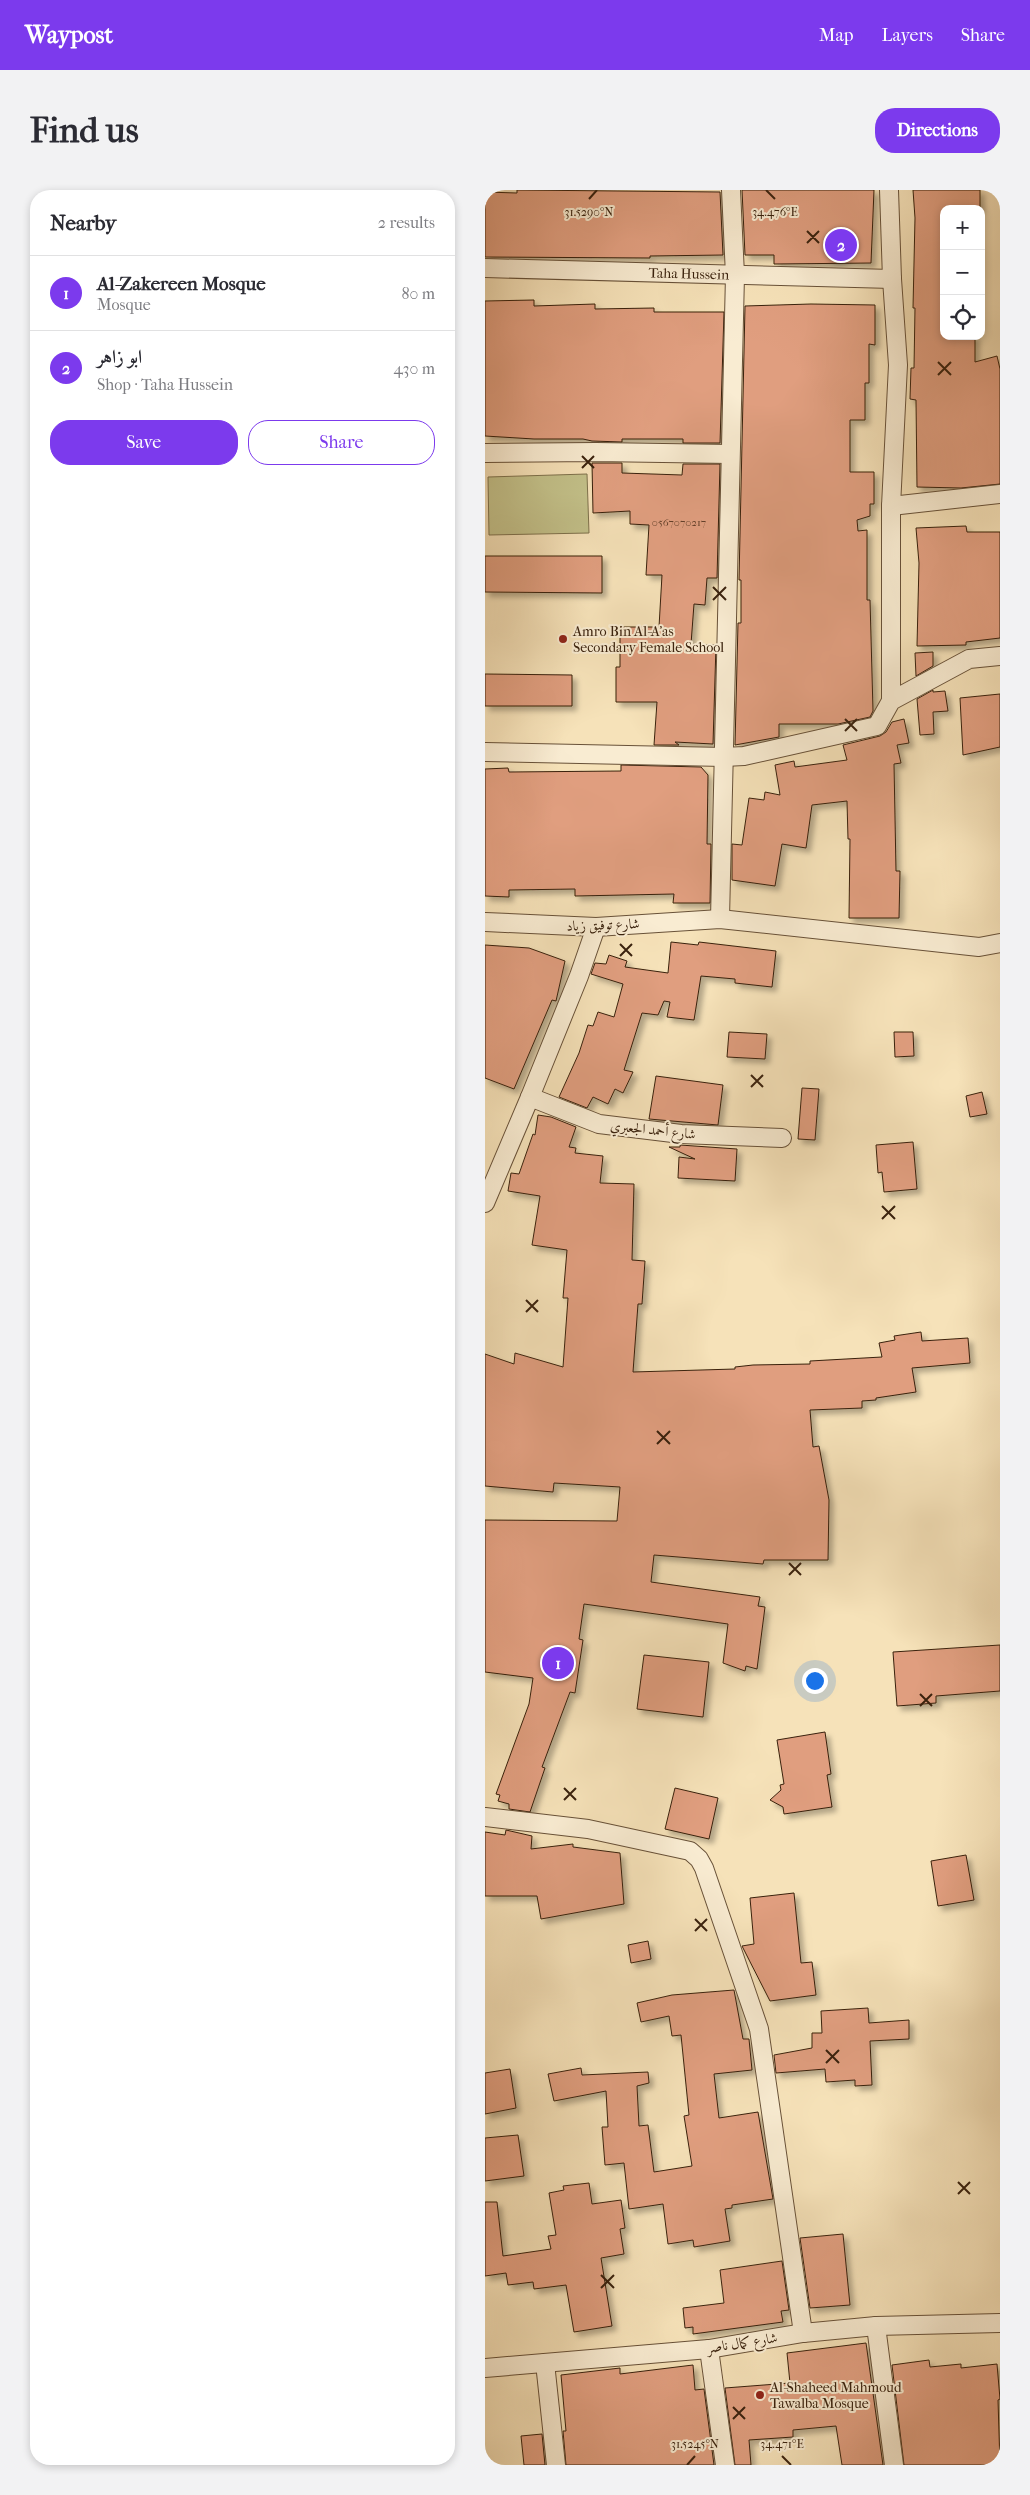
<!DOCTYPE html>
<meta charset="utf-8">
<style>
:root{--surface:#fff;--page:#f2f2f3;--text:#2b2b33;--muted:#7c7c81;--line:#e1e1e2;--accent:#7c3aed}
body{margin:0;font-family:"IM FELL French Canon",Amiri,serif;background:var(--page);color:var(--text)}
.controls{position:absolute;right:15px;top:15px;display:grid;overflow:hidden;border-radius:10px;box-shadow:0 2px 8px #0003}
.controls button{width:45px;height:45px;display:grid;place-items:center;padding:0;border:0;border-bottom:1px solid var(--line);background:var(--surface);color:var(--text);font:25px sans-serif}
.you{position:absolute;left:329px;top:1490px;width:18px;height:18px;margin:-12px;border:4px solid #fff;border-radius:50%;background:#1a73e8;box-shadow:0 0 0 8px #1a73e833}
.badge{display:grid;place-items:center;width:32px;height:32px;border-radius:50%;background:var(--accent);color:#fff;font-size:16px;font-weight:700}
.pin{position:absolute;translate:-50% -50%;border:2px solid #fff;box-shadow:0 1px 5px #0006}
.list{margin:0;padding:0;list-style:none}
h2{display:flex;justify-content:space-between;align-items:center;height:65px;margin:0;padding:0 20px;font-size:21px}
h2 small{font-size:16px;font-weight:400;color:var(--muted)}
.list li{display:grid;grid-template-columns:32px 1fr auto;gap:15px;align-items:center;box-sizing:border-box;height:75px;padding:0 20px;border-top:1px solid var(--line)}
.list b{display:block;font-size:19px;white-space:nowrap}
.list p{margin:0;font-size:16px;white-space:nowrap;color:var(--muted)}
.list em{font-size:16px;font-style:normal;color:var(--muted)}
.actions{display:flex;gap:10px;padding:15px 20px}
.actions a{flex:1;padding:11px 0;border:1px solid var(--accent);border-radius:20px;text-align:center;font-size:18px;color:var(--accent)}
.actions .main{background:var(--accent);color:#fff}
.icon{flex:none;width:28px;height:28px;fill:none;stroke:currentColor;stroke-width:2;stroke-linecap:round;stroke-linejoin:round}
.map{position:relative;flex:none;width:515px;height:2275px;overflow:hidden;border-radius:20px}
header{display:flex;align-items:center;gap:30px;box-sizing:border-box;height:70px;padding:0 25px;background:var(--accent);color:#fff}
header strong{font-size:24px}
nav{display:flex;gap:28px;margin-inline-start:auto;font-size:18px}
.intro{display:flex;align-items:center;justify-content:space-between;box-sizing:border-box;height:120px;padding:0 30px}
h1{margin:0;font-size:35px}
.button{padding:12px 22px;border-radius:20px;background:var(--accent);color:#fff;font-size:18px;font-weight:700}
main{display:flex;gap:30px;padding:0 30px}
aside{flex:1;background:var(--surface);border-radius:20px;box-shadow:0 2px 8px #0003}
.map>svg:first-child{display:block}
</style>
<header>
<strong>Waypost</strong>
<nav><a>Map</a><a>Layers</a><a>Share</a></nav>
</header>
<div class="intro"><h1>Find us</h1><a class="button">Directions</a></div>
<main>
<aside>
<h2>Nearby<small>2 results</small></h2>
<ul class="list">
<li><span class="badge">1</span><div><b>Al-Zakereen Mosque</b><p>Mosque</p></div><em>80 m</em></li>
<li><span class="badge">2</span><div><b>ابو زاهر</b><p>Shop · Taha Hussein</p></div><em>430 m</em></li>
</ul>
<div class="actions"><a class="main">Save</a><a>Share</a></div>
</aside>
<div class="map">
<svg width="515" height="2275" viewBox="0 0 515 2275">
<defs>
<filter id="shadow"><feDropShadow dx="4.5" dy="4.5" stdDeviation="2.5" flood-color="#0004"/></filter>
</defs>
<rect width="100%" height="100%" fill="#f6e2b9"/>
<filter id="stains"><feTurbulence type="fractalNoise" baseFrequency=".004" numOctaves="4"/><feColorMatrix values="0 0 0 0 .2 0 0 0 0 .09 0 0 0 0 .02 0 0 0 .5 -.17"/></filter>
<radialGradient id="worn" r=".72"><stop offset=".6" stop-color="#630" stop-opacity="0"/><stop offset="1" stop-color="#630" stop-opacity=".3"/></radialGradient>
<path fill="#c3c18a" stroke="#7e714c" d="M 102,284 L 104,343 L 4,345 L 3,287 Z"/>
<g fill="#e09e7f" stroke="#39210d" filter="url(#shadow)">
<path d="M 32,0 L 235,2 L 238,65 L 165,66 L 165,68 L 0,67 L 0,2 L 32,3 Z"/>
<path d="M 257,0 L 389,0 L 386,73 L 289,74 L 289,65 L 260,65 Z"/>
<path d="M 428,0 L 495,0 L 495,19 L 459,19 L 459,146 L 490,146 L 490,172 L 512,166 L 515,179 L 515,294 L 476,298 L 432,297 L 431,210 L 425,209 L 426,178 L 429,178 L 430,118 L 428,118 L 430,28 Z"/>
<path d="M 49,110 L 49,116 L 110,114 L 110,119 L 169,118 L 169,122 L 239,122 L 235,253 L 198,253 L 198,249 L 137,249 L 137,252 L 107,251 L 98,249 L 49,249 L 0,246 L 0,111 Z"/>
<path d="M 326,114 L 390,115 L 390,155 L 384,154 L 384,193 L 380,193 L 380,230 L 365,230 L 365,282 L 389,282 L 389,314 L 385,314 L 385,326 L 372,330 L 373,341 L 382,340 L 382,410 L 385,410 L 388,521 L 385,527 L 353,534 L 294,534 L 294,547 L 250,555 L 253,433 L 256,433 L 256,390 L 254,390 L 260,116 Z"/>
<path d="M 107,273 L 137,273 L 137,283 L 197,285 L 198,274 L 235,274 L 232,388 L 222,388 L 220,415 L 209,414 L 206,454 L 231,455 L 228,554 L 190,552 L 194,555 L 169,555 L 172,512 L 131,512 L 131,477 L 135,477 L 135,437 L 174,437 L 177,385 L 161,385 L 164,335 L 145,334 L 145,321 L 108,323 Z"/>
<path d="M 481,336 L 482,342 L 515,342 L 515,448 L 481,452 L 481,455 L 432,456 L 434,373 L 431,338 Z"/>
<path d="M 0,366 L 117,366 L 117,403 L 0,402 Z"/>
<path d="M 448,462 L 448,476 L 431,486 L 430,463 Z"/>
<path d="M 0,484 L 87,485 L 87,516 L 0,516 Z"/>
<path d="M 448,500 L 448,502 L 460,501 L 463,521 L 448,522 L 449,544 L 435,545 L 432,509 Z"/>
<path d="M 515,504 L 515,557 L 478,565 L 475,508 Z"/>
<path d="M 419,529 L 424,553 L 412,555 L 416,573 L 409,574 L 411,681 L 415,681 L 414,728 L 364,728 L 365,649 L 363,649 L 362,611 L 327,615 L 321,658 L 297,654 L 290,696 L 247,690 L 247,654 L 257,655 L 264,608 L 279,610 L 280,602 L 295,605 L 290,575 L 309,571 L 310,577 L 362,570 L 358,555 L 395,546 L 401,542 L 407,532 Z"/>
<path d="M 136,575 L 216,577 L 223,585 L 222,654 L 226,654 L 225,713 L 188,713 L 189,704 L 90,706 L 90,699 L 24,700 L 24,707 L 0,706 L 0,579 L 23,578 L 24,582 L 136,581 Z"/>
<path d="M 186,752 L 213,755 L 214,752 L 291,761 L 287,797 L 250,793 L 250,789 L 216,786 L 209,830 L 182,827 L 185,812 L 179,811 L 173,825 L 157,823 L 139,880 L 148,882 L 138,903 L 130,899 L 123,914 L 108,907 L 102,918 L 74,907 L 94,863 L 103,835 L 108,836 L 113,822 L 129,827 L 138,794 L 106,784 L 110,773 L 121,774 L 124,765 L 142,771 L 140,777 L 183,783 Z"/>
<path d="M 0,755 L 44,758 L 80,771 L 71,811 L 67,810 L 29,899 L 0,888 Z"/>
<path d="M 244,842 L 282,844 L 280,869 L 242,867 Z"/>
<path d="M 409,842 L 428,842 L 429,866 L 410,867 Z"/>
<path d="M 171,886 L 238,895 L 233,935 L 164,929 Z"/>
<path d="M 317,898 L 334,899 L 330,950 L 313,949 Z"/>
<path d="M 497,902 L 502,924 L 485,927 L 481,906 Z"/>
<path d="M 53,925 L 66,927 L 91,937 L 84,957 L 91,958 L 90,963 L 118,966 L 115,993 L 149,994 L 147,1070 L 160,1071 L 157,1114 L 153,1114 L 148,1182 L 250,1179 L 250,1177 L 268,1175 L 325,1174 L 325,1171 L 397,1167 L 394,1153 L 410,1150 L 409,1146 L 436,1142 L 437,1151 L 483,1148 L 485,1173 L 427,1178 L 431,1202 L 391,1208 L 391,1210 L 377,1211 L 377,1218 L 325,1220 L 328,1257 L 334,1256 L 344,1310 L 343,1370 L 279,1370 L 278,1374 L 169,1365 L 166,1392 L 275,1407 L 273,1416 L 280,1417 L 272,1479 L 261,1476 L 260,1481 L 238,1473 L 243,1434 L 99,1414 L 94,1449 L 98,1450 L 90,1503 L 85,1502 L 57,1577 L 60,1578 L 45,1622 L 24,1619 L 24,1614 L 13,1611 L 15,1605 L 11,1604 L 44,1514 L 48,1488 L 0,1482 L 0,1330 L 132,1331 L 135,1297 L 69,1293 L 68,1302 L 0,1296 L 0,1164 L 29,1174 L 30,1163 L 78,1177 L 83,1108 L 78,1108 L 82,1060 L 47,1055 L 55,1006 L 23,1001 L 26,983 L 34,984 L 48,944 L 50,945 Z"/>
<path d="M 428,952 L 432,999 L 399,1002 L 397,982 L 393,983 L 391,955 Z"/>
<path d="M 195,955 L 252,959 L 250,991 L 193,988 L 194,967 L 210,969 L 184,957 L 195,957 Z"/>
<path d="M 515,1455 L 515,1501 L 451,1506 L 451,1513 L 412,1516 L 408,1462 Z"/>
<path d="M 159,1465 L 224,1472 L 218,1527 L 152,1519 Z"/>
<path d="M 340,1542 L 346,1584 L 342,1585 L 347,1617 L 299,1624 L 298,1617 L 285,1610 L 296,1600 L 295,1595 L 299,1594 L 292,1550 Z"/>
<path d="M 190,1598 L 233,1608 L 224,1649 L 180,1639 Z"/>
<path d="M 21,1640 L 47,1646 L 46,1659 L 88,1654 L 88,1657 L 135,1663 L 139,1714 L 56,1729 L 52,1706 L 0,1706 L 0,1642 L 20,1645 Z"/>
<path d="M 481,1665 L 489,1710 L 453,1716 L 446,1671 Z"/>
<path d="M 309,1703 L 316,1773 L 327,1772 L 331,1805 L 285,1811 L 257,1756 L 269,1754 L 265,1708 Z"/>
<path d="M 163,1751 L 166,1769 L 146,1773 L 143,1755 Z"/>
<path d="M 249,1800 L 258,1849 L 264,1849 L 267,1880 L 229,1884 L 234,1928 L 273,1922 L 288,2009 L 247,2015 L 247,2018 L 240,2019 L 245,2051 L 209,2057 L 208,2050 L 183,2054 L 178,2014 L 144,2019 L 139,1973 L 120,1975 L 117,1937 L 123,1937 L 121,1901 L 69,1911 L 63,1884 L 96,1878 L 97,1885 L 163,1882 L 164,1893 L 152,1896 L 154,1936 L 163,1935 L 169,1982 L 207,1976 L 199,1926 L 204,1925 L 196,1845 L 187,1846 L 184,1826 L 156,1832 L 152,1813 L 187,1805 Z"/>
<path d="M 383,1818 L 384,1833 L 424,1830 L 424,1849 L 385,1851 L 387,1895 L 370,1896 L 370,1890 L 341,1892 L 340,1879 L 291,1883 L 289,1865 L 327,1858 L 327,1843 L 337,1843 L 336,1821 Z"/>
<path d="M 25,1879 L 31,1918 L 0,1924 L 0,1883 Z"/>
<path d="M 33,1945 L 39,1986 L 0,1991 L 0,1948 Z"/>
<path d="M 104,1993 L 107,2014 L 136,2010 L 140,2038 L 135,2039 L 139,2064 L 116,2068 L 127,2136 L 89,2142 L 81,2095 L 49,2099 L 48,2092 L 23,2095 L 21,2083 L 0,2086 L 0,2012 L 12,2012 L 18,2066 L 66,2059 L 63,2046 L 71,2045 L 64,2003 L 79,2000 L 78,1996 Z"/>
<path d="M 358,2044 L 365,2115 L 325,2118 L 315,2048 Z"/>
<path d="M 297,2071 L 304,2120 L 296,2121 L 298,2132 L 208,2144 L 208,2137 L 200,2138 L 198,2118 L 239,2113 L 235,2080 Z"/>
<path d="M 381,2153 L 398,2275 L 357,2275 L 351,2236 L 308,2240 L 308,2247 L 264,2250 L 266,2275 L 250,2275 L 240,2198 L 305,2193 L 302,2163 Z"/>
<path d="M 444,2170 L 445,2177 L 476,2174 L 476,2178 L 512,2174 L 515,2209 L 513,2210 L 515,2275 L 419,2275 L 407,2175 Z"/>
<path d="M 208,2175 L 210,2200 L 219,2199 L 229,2275 L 81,2275 L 78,2241 L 81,2241 L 76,2185 L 135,2178 L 135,2184 Z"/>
<path d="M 57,2244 L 60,2275 L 39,2275 L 36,2246 Z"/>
</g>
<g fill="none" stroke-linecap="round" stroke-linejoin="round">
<defs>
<g id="street">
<path d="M 404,0 L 407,89 L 413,175 L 406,316 L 406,511"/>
<path id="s1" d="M 0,78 L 407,89"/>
<path d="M 0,263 L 111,262 L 245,264"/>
<path d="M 406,316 L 515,304"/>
<path d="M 0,562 L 239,567 L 259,566 L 392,536 L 406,511 L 484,469 L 515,466"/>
<path d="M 235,729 L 250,85 L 246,0"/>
<path d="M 0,732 L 111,737 L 235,729 L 494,757 L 515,753"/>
<path d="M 45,907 L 94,786 L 111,737"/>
<path d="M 0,1013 L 45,907 L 114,934 L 196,944 L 297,948"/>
<path d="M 0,1627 L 103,1639 L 205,1661 L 214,1669 L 219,1678 L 274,1839 L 318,2143"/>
<path d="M 391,2136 L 409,2275"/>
<path d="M 224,2159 L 240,2275"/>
<path d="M 60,2173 L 71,2275"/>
<path d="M 0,2178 L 224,2159 L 318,2143 L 391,2136 L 515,2133"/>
</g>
</defs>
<use href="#street" stroke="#685138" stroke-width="20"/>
<use href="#street" stroke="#f9ecd2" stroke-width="18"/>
</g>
<path fill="none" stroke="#39210d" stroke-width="2" d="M 281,0 L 290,9M 104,9 L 112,0M 322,41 L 334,53M 322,53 L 334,41M 453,172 L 466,185M 453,185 L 466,172M 97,266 L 109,278M 97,278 L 109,266M 228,397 L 241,410M 228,410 L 241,397M 360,529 L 372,541M 360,541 L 372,529M 135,754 L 147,766M 135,766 L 147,754M 266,885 L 278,897M 266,897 L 278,885M 397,1016 L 410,1029M 397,1029 L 410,1016M 41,1110 L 53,1122M 41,1122 L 53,1110M 172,1241 L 185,1254M 172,1254 L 185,1241M 304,1373 L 316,1385M 304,1385 L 316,1373M 435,1504 L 447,1516M 435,1516 L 447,1504M 79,1598 L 91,1610M 79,1610 L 91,1598M 210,1729 L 222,1741M 210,1741 L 222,1729M 341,1860 L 354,1873M 341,1873 L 354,1860M 473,1992 L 485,2004M 473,2004 L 485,1992M 116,2085 L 129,2098M 116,2098 L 129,2085M 248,2217 L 260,2229M 248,2229 L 260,2217M 297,2266 L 306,2275M 202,2275 L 210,2266"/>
<g fill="#8f2418" stroke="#f9ecd2" stroke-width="2">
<circle cx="78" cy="449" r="5"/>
<circle cx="275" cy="2205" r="5"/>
</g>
<g text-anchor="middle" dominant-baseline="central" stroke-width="4" stroke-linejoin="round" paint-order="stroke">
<g font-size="11" fill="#63402a">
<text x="194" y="332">0567070217</text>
</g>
<g font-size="14" fill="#39210d" stroke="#f9ecd2">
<text stroke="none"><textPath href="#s1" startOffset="204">Taha Hussein</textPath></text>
<text transform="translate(118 735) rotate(-2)">شارع توفيق زياد</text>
<text transform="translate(168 940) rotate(6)">شارع أحمد الجعبري</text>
<text transform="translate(257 2153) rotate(-9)">شارع كمال ناصر</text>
</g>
<g font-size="14" fill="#39210d" stroke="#f9ecd2" text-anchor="start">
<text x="88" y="441">Amro Bin Al-A'as<tspan x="88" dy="16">Secondary Female School</tspan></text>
<text x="285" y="2197">Al-Shaheed Mahmoud<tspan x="285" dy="16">Tawalba Mosque</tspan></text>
</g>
</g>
<g font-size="12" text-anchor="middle" fill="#39210d" stroke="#f9ecd2" stroke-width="4" stroke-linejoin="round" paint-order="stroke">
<text x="104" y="26">31.5290°N</text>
<text x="290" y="26">34.476°E</text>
<text x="210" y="2258">31.5245°N</text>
<text x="297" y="2258">34.471°E</text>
</g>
<rect width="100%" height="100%" filter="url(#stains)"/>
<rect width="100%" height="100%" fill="url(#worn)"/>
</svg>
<div class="controls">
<button>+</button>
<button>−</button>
<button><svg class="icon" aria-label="locate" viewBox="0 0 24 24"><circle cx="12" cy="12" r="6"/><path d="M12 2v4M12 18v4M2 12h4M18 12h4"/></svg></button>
</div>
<div class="you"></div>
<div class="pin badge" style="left:73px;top:1473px">1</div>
<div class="pin badge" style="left:356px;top:55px">2</div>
</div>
</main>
